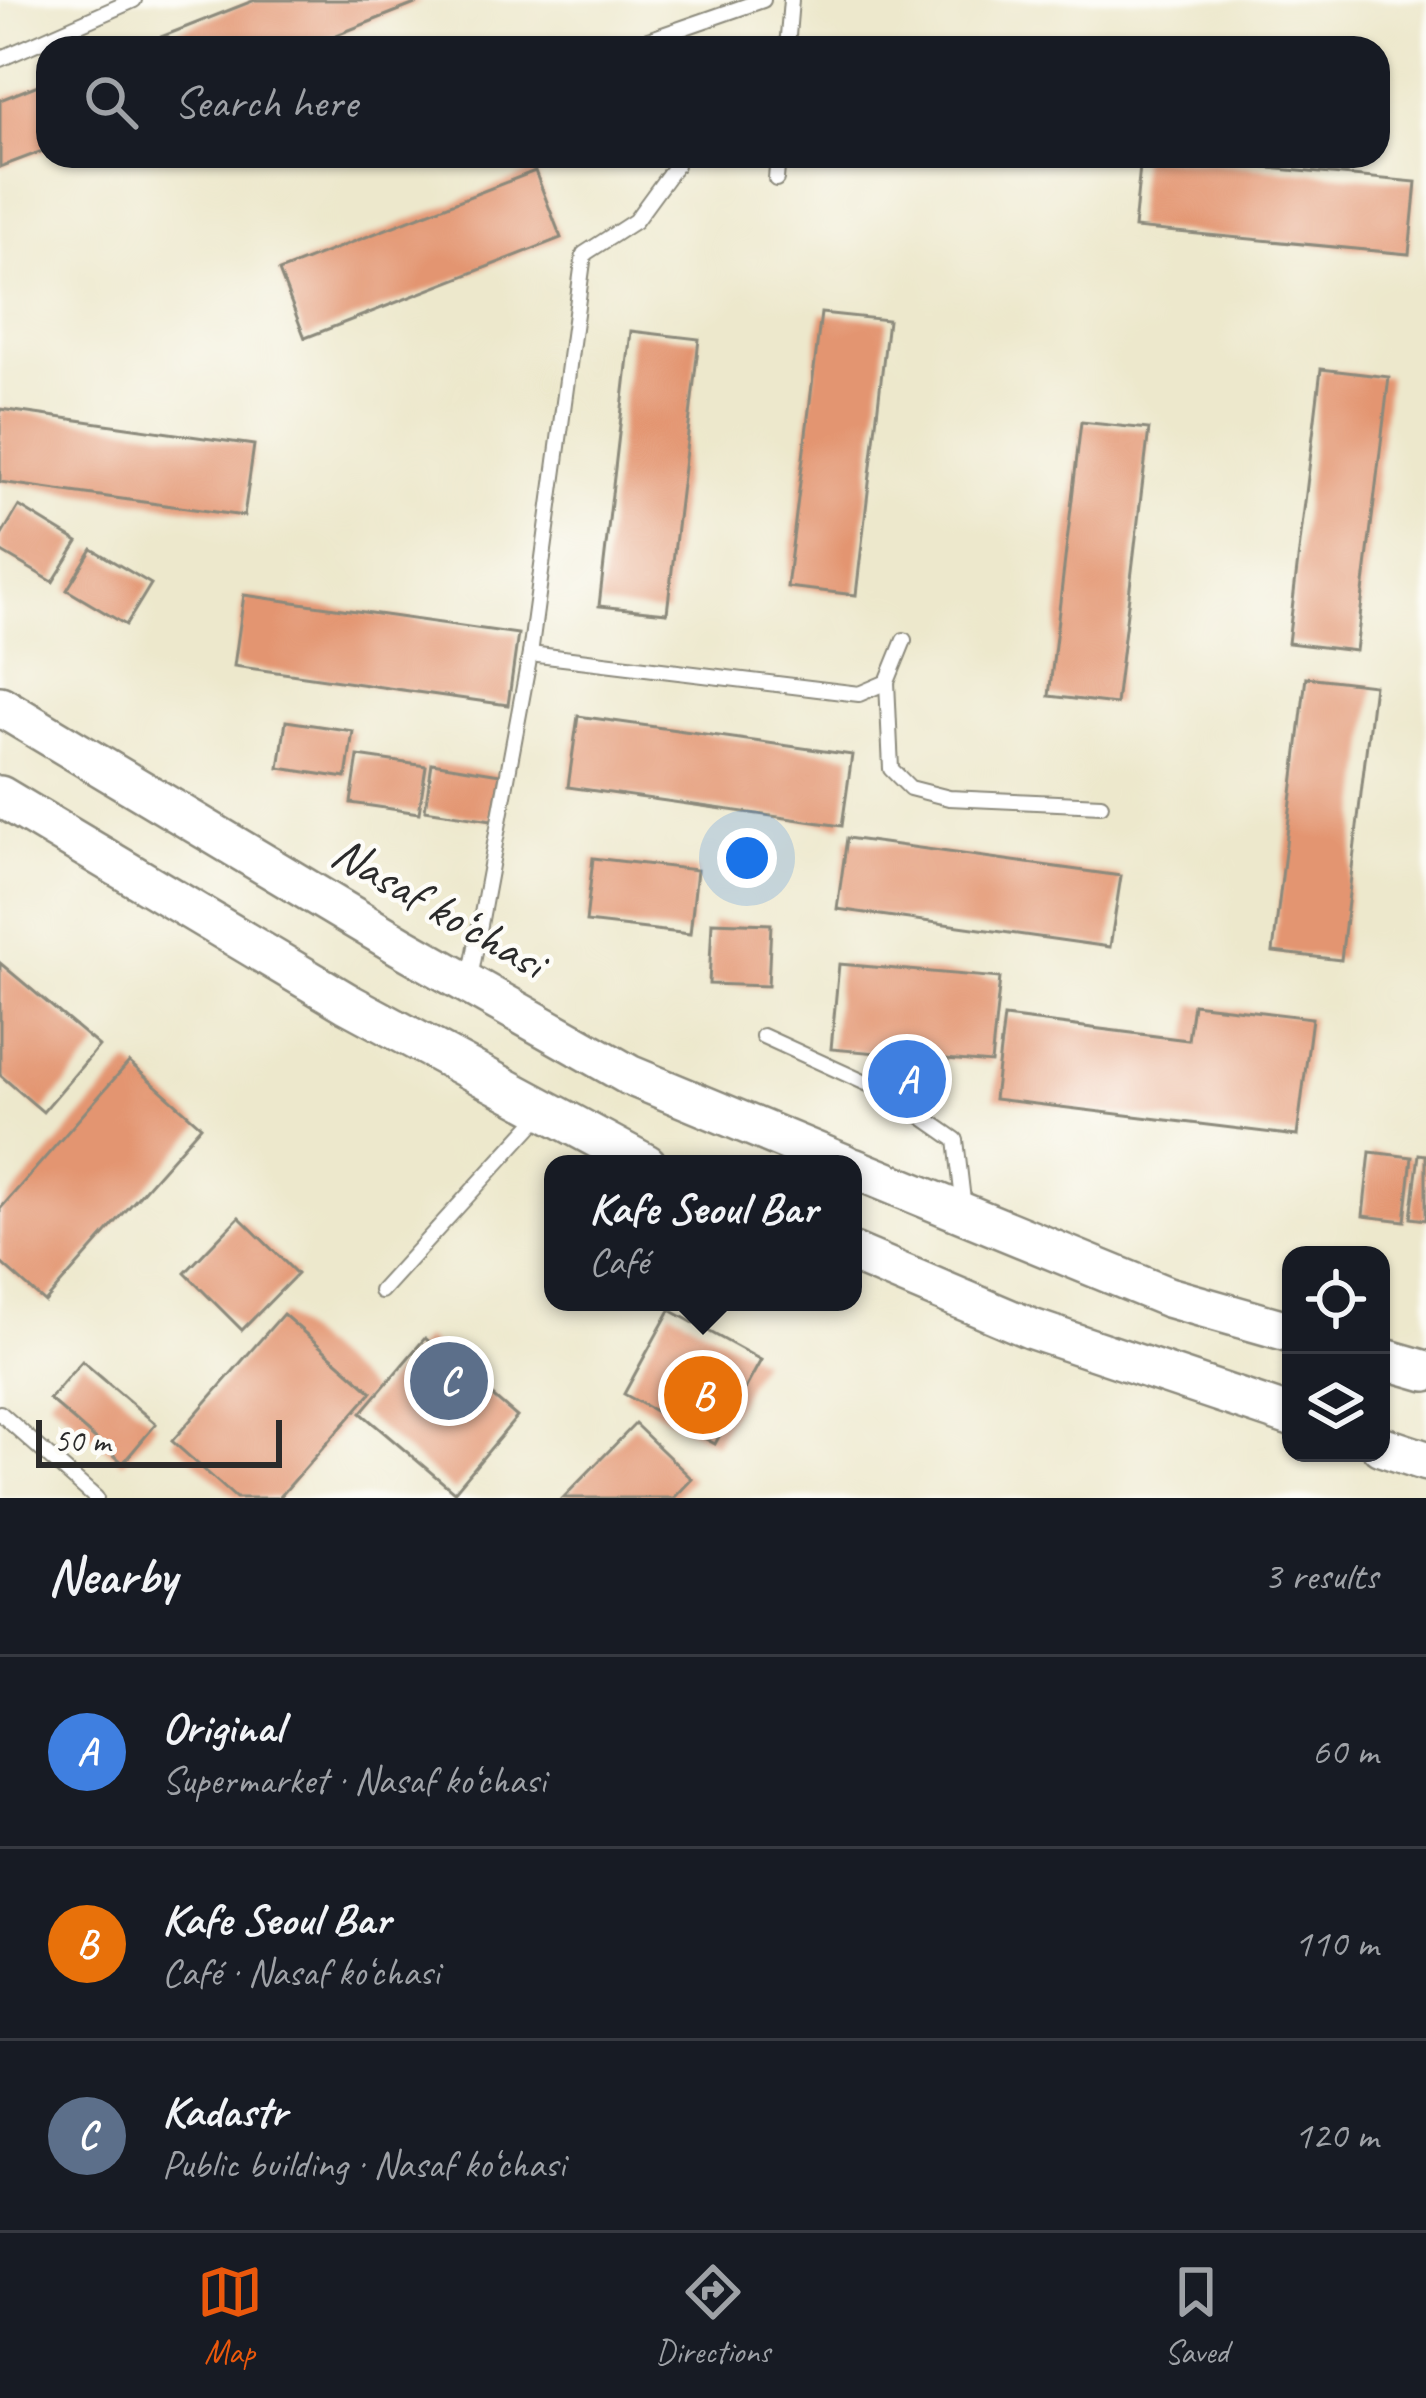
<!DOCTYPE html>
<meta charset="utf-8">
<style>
:root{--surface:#171b24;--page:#242831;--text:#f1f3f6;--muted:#9ea1a6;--line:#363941;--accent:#ea580c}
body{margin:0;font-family:Caveat,sans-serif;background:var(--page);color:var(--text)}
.controls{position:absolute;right:36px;bottom:36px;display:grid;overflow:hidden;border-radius:24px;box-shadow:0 3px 9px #0004}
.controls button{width:108px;height:108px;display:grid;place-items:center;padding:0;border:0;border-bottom:3px solid var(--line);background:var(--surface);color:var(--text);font:60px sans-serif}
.scale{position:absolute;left:36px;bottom:30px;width:246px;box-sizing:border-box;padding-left:12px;border:6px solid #2b2b2b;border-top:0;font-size:33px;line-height:42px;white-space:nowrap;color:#2b2b2b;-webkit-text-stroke:9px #fdfcf7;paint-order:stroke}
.you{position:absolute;left:747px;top:858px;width:42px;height:42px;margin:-30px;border:9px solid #fff;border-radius:50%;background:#1a73e8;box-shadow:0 0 0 18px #1a73e833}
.badge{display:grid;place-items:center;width:78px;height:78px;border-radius:50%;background:var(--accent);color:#fff;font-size:39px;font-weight:700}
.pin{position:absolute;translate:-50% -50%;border:6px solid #fff;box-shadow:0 3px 12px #0006}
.popup{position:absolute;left:544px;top:1155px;width:318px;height:156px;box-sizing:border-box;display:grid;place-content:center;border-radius:24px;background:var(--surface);filter:drop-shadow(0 3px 9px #0005);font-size:39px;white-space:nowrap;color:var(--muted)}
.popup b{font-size:45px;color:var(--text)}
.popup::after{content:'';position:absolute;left:50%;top:100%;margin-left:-24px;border:24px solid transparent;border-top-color:var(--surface)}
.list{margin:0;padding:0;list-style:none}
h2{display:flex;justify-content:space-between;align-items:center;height:156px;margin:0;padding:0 48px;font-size:51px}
h2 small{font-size:39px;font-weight:400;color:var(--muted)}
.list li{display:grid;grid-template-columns:78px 1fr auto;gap:36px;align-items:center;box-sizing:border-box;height:192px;padding:0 48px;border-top:3px solid var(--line)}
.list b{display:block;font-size:45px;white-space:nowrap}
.list p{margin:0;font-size:39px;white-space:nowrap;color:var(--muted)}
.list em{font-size:39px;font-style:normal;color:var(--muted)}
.icon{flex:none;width:66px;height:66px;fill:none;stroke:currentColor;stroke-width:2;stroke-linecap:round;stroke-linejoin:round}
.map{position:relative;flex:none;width:1426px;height:1498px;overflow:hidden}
.search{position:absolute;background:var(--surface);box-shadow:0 3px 9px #0004;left:36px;right:36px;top:36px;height:132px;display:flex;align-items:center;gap:30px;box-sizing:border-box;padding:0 42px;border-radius:36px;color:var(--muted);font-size:45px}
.sheet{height:732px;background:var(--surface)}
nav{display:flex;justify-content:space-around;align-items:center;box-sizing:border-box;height:168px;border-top:3px solid var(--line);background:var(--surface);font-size:33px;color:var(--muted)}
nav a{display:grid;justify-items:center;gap:6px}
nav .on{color:var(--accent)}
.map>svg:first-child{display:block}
</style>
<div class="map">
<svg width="1426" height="1498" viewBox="0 0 1426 1498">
<rect width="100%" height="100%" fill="#fdfcf7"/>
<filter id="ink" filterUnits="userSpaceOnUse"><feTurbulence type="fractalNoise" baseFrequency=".00833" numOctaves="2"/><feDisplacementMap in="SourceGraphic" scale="24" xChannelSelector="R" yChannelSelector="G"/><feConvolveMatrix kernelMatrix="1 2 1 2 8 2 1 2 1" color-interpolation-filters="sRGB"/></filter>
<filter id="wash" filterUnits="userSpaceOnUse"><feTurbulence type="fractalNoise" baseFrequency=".004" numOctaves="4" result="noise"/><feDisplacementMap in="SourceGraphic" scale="48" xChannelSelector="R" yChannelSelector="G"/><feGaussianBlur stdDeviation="2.7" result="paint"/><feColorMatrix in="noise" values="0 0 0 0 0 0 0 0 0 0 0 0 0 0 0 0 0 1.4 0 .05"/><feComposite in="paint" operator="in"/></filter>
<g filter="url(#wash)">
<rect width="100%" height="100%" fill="#ede8cc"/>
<g id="blocks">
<g fill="#e39571">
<path d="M 255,0 L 425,0 L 304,48 L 133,48 Z"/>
<path d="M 48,81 L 48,149 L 0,167 L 0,100 Z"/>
<path d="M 1141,156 L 1416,182 L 1409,254 L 1134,228 Z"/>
<path d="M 535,171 L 561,238 L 305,338 L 279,271 Z"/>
<path d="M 821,313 L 888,320 L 856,595 L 787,587 Z"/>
<path d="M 631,331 L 699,339 L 667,613 L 599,606 Z"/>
<path d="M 1321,369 L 1389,377 L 1356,651 L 1288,643 Z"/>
<path d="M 0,409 L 254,445 L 244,516 L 0,482 Z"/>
<path d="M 1081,422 L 1149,429 L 1116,704 L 1049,696 Z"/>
<path d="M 19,506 L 78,542 L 53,582 L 0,551 L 0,538 Z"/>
<path d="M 92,549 L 151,584 L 126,625 L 67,590 Z"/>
<path d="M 244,595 L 518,634 L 508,705 L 234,666 Z"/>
<path d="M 1306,677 L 1374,685 L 1341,960 L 1273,952 Z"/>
<path d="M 578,716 L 852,755 L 842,826 L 568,787 Z"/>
<path d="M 286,721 L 353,731 L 346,778 L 279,768 Z"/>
<path d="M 358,756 L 426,766 L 419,813 L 351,803 Z"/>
<path d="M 432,763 L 500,774 L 492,820 L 425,810 Z"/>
<path d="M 847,838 L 1121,876 L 1110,947 L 837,909 Z"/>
<path d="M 593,858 L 697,870 L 690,934 L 586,922 Z"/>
<path d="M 712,922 L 771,924 L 768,986 L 709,984 Z"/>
<path d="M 0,963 L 99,1046 L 43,1112 L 0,1075 Z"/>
<path d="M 839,964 L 1000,978 L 991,1063 L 831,1049 Z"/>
<path d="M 1193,1004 L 1312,1018 L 1297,1136 L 994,1099 L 1004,1017 L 1188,1040 Z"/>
<path d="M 129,1062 L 201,1126 L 45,1302 L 0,1262 L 0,1209 Z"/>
<path d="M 1370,1152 L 1412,1157 L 1405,1221 L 1363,1216 Z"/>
<path d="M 1419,1154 L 1426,1155 L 1426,1220 L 1411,1218 Z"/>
<path d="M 239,1217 L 297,1274 L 242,1330 L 185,1273 Z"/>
<path d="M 670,1310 L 761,1360 L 715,1444 L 624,1394 Z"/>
<path d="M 283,1314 L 372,1392 L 279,1498 L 236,1498 L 172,1441 Z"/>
<path d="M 425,1338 L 517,1417 L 454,1492 L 361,1413 Z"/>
<path d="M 82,1361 L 156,1424 L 123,1463 L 49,1399 Z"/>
<path d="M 635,1424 L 692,1479 L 674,1498 L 563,1498 Z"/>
</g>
</g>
</g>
<g filter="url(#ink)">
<use href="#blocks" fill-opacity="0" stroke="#8c8a7c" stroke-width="3"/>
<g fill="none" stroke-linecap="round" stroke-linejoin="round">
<defs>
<g id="lane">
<path d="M 625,48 L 763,0"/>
<path d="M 787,48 L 791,0"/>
<path d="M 0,59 L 134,0"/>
<path d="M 776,179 L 778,156"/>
<path d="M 530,654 L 859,694 L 887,682 L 904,640"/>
<path d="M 887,682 L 891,769 L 910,788 L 949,798 L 1101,805"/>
<path d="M 470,979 L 530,654 L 584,254 L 635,221 L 676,165"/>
<path d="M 763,1036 L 890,1094 L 956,1140 L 964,1209"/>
<path d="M 381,1291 L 543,1113"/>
<path d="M 0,1413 L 96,1498"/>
</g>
<g id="secondary">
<path d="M 0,706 L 401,946 L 629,1075 L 844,1164"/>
<path d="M 0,796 L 347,1003 L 646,1164"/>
<path d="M 853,1168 L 1168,1297 L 1291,1332"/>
<path d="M 853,1253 L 1032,1329 L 1291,1416"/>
<path d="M 1381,1358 L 1426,1371"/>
<path d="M 1381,1446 L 1426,1461"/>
</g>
</defs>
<use href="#lane" stroke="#8c8a7c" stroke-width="18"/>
<use href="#secondary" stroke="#8c8a7c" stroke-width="44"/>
<use href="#lane" stroke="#fff" stroke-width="14"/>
<use href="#secondary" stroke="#fff" stroke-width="39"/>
</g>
</g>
<g text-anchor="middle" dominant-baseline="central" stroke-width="9" stroke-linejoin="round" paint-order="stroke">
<g font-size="48" fill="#2b2b2b" stroke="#fdfcf7">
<text transform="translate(439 907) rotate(30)">Nasaf ko‘chasi</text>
</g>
</g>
</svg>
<div class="controls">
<button><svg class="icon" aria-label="locate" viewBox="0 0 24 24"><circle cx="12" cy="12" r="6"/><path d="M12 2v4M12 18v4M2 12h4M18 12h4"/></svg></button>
<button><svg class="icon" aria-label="layers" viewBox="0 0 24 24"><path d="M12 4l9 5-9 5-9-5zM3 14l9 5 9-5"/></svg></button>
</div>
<div class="scale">50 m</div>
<div class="you"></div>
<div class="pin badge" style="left:907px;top:1079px;background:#3f7fe0">A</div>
<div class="pin badge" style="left:703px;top:1395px;background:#e8710a">B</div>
<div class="popup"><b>Kafe Seoul Bar</b>Café</div>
<div class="pin badge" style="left:449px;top:1381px;background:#5c6f8a">C</div>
<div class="search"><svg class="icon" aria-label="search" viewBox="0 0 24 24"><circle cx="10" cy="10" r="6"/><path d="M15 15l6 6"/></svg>Search here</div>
</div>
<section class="sheet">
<h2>Nearby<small>3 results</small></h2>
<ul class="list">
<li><span class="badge" style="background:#3f7fe0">A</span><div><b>Original</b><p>Supermarket · Nasaf ko‘chasi</p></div><em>60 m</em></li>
<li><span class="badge" style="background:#e8710a">B</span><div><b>Kafe Seoul Bar</b><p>Café · Nasaf ko‘chasi</p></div><em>110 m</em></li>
<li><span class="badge" style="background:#5c6f8a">C</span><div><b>Kadastr</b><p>Public building · Nasaf ko‘chasi</p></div><em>120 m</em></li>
</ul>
</section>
<nav>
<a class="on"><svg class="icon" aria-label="map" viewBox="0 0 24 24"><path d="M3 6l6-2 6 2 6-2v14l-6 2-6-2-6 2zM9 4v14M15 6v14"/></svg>Map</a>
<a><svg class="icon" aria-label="directions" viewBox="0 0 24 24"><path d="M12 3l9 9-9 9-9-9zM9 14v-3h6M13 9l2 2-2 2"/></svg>Directions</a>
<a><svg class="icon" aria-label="saved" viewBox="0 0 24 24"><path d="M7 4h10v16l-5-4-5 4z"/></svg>Saved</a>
</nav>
